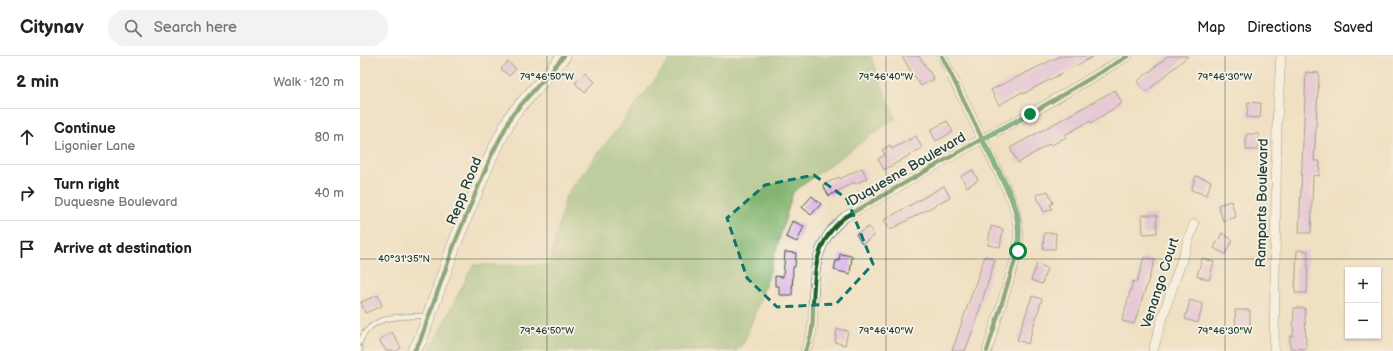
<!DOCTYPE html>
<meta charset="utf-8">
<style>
:root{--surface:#fff;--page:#f2f2f2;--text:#222;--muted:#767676;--line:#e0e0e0}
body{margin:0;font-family:"Balsamiq Sans",sans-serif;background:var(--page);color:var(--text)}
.controls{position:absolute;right:12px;bottom:12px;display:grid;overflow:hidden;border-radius:0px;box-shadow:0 1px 3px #0004}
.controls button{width:36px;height:36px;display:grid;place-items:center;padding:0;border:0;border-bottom:1px solid var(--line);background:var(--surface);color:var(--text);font:20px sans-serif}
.stop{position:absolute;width:12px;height:12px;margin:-9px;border:3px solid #0b8043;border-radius:50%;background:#fff}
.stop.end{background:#0b8043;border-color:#fff;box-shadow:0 1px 4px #0008}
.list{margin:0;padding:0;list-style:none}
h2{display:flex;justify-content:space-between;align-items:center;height:52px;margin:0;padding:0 16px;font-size:17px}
h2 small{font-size:13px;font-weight:400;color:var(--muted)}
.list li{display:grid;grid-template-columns:26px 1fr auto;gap:12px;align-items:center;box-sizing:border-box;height:56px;padding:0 16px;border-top:1px solid var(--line)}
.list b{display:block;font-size:15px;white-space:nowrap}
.list p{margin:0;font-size:13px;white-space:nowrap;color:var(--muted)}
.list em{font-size:13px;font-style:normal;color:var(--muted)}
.icon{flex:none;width:22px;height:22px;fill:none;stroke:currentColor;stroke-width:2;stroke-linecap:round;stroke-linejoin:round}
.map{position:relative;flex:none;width:1033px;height:295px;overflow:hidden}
header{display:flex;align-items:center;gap:24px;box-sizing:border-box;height:56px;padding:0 20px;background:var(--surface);border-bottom:1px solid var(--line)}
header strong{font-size:19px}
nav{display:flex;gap:22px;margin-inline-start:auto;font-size:14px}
.search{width:280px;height:36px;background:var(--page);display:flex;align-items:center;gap:10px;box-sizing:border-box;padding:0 14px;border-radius:22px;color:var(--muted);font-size:15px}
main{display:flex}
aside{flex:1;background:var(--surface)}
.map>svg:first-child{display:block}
</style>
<header>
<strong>Citynav</strong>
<div class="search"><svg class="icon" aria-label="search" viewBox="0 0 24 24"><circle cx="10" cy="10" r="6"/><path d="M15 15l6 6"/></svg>Search here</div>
<nav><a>Map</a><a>Directions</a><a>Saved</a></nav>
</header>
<main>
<aside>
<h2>2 min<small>Walk · 120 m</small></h2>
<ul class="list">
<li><svg class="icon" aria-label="ahead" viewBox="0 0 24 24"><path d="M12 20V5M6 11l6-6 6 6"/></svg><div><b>Continue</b><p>Ligonier Lane</p></div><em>80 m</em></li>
<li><svg class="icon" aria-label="right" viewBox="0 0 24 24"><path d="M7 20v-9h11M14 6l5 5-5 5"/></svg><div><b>Turn right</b><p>Duquesne Boulevard</p></div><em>40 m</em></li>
<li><svg class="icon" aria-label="arrive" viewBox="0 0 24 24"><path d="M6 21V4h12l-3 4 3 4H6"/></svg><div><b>Arrive at destination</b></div></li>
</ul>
</aside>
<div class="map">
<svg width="1033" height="295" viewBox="0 0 1033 295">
<rect width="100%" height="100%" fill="#f7f3e8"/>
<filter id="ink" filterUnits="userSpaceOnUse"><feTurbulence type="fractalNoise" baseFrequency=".025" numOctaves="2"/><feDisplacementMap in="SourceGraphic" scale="8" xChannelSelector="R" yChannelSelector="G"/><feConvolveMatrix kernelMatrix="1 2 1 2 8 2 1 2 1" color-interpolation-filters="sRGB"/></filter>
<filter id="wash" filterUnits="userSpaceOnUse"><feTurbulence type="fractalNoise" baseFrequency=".012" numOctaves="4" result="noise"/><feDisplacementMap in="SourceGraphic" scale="16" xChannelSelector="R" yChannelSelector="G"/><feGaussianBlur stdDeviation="0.9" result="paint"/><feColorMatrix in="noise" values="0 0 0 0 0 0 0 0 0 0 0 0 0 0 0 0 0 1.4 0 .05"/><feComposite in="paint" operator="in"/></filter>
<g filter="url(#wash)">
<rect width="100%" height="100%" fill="#f0e0c2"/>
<path fill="#82b56f" stroke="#507952" d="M 313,0 L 511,0 L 535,62 L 433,136 L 407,225 L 384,287 L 376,295 L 69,295 L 113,209 L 189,209 L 206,139 Z"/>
<g id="blocks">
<g fill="#dcaeeb">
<path d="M 542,0 L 559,0 L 574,23 L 561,30 L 554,19 L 553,19 Z"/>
<path d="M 700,0 L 734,0 L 663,38 L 662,36 L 639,49 L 631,34 Z"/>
<path d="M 808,0 L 828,0 L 786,36 L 777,26 Z"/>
<path d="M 148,6 L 156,13 L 149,20 L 141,13 Z"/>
<path d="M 946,16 L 959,17 L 954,105 L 960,105 L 959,120 L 953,119 L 951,177 L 939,177 Z"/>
<path d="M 225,17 L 234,26 L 224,36 L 215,27 Z"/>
<path d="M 755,34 L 762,47 L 731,67 L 730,65 L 705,79 L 706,81 L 690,90 L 689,88 L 658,107 L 650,92 Z"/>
<path d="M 888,46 L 901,47 L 900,62 L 887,61 Z"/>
<path d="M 587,65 L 593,76 L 576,85 L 570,74 Z"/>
<path d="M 886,78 L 899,78 L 898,94 L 886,94 Z"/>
<path d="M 556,80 L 562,92 L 524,114 L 518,103 L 525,99 L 522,94 L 530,89 L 532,93 Z"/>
<path d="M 502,112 L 507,122 L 495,128 L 494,126 L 469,140 L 463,129 L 479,121 L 480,123 Z"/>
<path d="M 613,114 L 618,124 L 607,131 L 601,120 Z"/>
<path d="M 836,120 L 851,125 L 847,139 L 831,134 Z"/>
<path d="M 584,130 L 590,141 L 530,174 L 524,164 Z"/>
<path d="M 688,135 L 693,147 L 690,149 L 692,153 L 684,156 L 676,139 Z"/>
<path d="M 452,140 L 461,148 L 451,159 L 442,151 Z"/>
<path d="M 871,145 L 876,161 L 863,165 L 858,149 Z"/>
<path d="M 782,159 L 797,159 L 797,177 L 783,178 Z"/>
<path d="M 432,165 L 444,170 L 437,186 L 426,181 Z"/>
<path d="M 631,170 L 643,173 L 640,191 L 628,189 Z"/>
<path d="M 509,171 L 514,180 L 502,188 L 496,178 Z"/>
<path d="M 684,177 L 696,177 L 695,193 L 683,193 Z"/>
<path d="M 862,177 L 873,184 L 865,198 L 854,192 Z"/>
<path d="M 937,194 L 948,195 L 947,237 L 935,237 Z"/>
<path d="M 425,196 L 436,197 L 435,211 L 433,211 L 432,239 L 419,239 L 419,230 L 415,230 L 415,220 L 423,221 Z"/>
<path d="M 480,198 L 492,200 L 490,218 L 474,214 L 476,205 L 479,205 Z"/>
<path d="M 625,200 L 635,204 L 613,274 L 605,295 L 592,295 Z"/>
<path d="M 784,201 L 795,204 L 774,268 L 762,265 L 773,225 L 777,226 Z"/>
<path d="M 842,202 L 854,206 L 849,224 L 837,220 Z"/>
<path d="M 677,208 L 687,212 L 682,228 L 671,224 Z"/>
<path d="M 18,239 L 22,250 L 5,257 L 1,246 Z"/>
<path d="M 672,240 L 682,243 L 668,288 L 657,284 Z"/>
<path d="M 830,244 L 843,248 L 838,267 L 825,263 Z"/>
<path d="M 934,252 L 945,252 L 946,293 L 930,292 L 930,280 L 933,280 Z"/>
<path d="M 875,254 L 890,254 L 890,273 L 876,274 Z"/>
<path d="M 477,273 L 488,275 L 485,289 L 475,286 Z"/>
<path d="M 32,276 L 41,292 L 36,295 L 26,295 L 19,284 Z"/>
</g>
</g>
</g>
<g filter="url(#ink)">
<use href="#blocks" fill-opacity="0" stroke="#3e5549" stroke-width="1"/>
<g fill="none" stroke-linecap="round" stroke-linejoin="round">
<defs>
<g id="lane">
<path d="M 0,286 C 10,258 43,260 68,260"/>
<path d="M 0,292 L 0,295"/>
</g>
<g id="street">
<path d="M 582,0 L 651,142 C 658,160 660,175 658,195 L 627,295"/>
<path d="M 445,295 C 453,280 453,267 453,250 C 454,214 455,185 485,161 L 622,83 L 670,58 L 768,0"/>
<path d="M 793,295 C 804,252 820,211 834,168"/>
<path d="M 914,295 L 917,67 L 921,0"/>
</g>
<path id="secondary" d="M 54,295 L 60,285 L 96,184 L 131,100 L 152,59 L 204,0"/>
</defs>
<use href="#lane" stroke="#3e5549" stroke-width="6"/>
<use href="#street" stroke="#3e5549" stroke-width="10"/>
<use href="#secondary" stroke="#3e5549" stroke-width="14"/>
<use href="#lane" stroke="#fff" stroke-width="4.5"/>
<use href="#street" stroke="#fff" stroke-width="9"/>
<use href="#secondary" stroke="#fff" stroke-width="13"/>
<defs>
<g id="cycleway">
<path d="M 582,0 L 651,142 C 658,160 660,175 658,195 L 627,295"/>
<path d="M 54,295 L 60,285 L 96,184 L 131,100 L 152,59 L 204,0"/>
<path d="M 445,295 C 453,280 453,267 453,250 C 454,214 455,185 485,161 L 622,83 L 670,58 L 768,0"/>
</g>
</defs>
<use href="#cycleway" stroke="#f7f3e8" stroke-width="6"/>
<use href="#cycleway" stroke="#1b5e20" stroke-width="4"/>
</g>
</g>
<g fill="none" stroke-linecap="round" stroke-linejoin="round" filter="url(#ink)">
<path stroke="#0b8043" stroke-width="5" d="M 658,195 C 659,184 660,172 658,161 C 654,138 632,105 622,83 L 670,58"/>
</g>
<path d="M0 0H1033V295H0ZM 454,119 L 487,143 L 513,208 L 476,248 L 417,251 L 387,222 L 367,162 L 405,129 Z" fill="#f0e0c2" fill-opacity=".55" fill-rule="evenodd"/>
<path fill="none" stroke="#0f766e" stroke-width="3" stroke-dasharray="8 5" stroke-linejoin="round" d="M 454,119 L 487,143 L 513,208 L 476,248 L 417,251 L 387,222 L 367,162 L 405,129 Z"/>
<path fill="none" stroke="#1f3d34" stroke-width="1" stroke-opacity="0.45" d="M 187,0 L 187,295M 526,0 L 526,295M 865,0 L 865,295M 0,203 L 1033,203"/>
<g text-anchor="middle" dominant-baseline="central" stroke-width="3.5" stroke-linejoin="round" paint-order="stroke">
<g font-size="14" fill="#1f3d34" stroke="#f7f3e8">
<text transform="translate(547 113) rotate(-30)">Duquesne Boulevard</text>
<text transform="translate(104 135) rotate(-68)">Repp Road</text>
<text transform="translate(902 147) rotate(-89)">Ramparts Boulevard</text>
<text transform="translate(800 227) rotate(-72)">Venango Court</text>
</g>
</g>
<g font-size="10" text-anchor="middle" fill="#1f3d34" stroke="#f7f3e8" stroke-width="3.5" stroke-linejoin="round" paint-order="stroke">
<text x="187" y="24">79°46'50"W</text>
<text x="526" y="24">79°46'40"W</text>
<text x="865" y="24">79°46'30"W</text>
<text x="44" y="206">40°31'35"N</text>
<text x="187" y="278">79°46'50"W</text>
<text x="526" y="278">79°46'40"W</text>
<text x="865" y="278">79°46'30"W</text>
</g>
</svg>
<div class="controls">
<button>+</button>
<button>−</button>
</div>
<div class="stop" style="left:658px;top:195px"></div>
<div class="stop end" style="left:670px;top:58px"></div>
</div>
</main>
